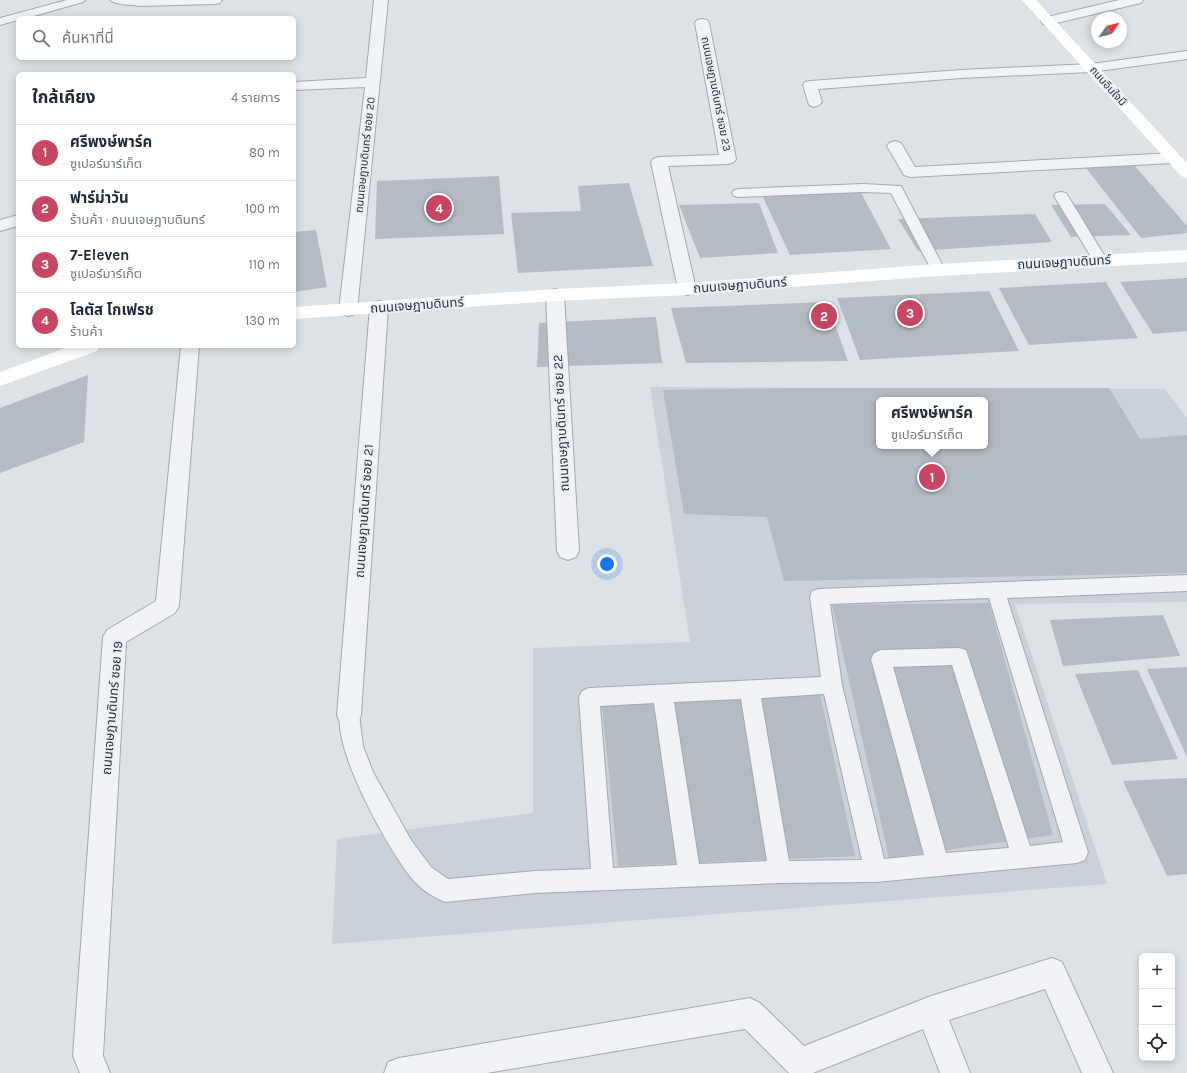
<!DOCTYPE html>
<html lang="th">
<meta charset="utf-8">
<style>
:root{--surface:#fff;--page:#f2f2f3;--text:#1f2937;--muted:#747a83;--line:#e0e1e3;--accent:#c74664}
body{margin:0;font-family:Karla,"Noto Sans Thai",sans-serif;background:var(--page);color:var(--text)}
.controls{position:absolute;right:12px;bottom:12px;display:grid;overflow:hidden;border-radius:6px;box-shadow:0 2px 10px #0003}
.controls button{width:36px;height:36px;display:grid;place-items:center;padding:0;border:0;border-bottom:1px solid var(--line);background:var(--surface);color:var(--text);font:20px sans-serif}
.compass{position:absolute;left:1091px;top:12px;width:36px;height:36px;border-radius:50%;background:var(--surface);box-shadow:0 2px 10px #0003;rotate:55deg}
.you{position:absolute;left:607px;top:564px;width:14px;height:14px;margin:-10px;border:3px solid #fff;border-radius:50%;background:#1a73e8;box-shadow:0 0 0 6px #1a73e833}
.badge{display:grid;place-items:center;width:26px;height:26px;border-radius:50%;background:var(--accent);color:#fff;font-size:13px;font-weight:700}
.pin{position:absolute;translate:-50% -50%;border:2px solid #fff;box-shadow:0 1px 4px #0006}
.popup{position:absolute;left:876px;top:397px;width:112px;height:52px;box-sizing:border-box;display:grid;place-content:center;border-radius:6px;background:var(--surface);filter:drop-shadow(0 1px 3px #0005);font-size:13px;white-space:nowrap;color:var(--muted)}
.popup b{font-size:15px;color:var(--text)}
.popup::after{content:'';position:absolute;left:50%;top:100%;margin-left:-8px;border:8px solid transparent;border-top-color:var(--surface)}
.list{margin:0;padding:0;list-style:none}
h2{display:flex;justify-content:space-between;align-items:center;height:52px;margin:0;padding:0 16px;font-size:17px}
h2 small{font-size:13px;font-weight:400;color:var(--muted)}
.list li{display:grid;grid-template-columns:26px 1fr auto;gap:12px;align-items:center;box-sizing:border-box;height:56px;padding:0 16px;border-top:1px solid var(--line)}
.list b{display:block;font-size:15px;white-space:nowrap}
.list p{margin:0;font-size:13px;white-space:nowrap;color:var(--muted)}
.list em{font-size:13px;font-style:normal;color:var(--muted)}
.icon{flex:none;width:22px;height:22px;fill:none;stroke:currentColor;stroke-width:2;stroke-linecap:round;stroke-linejoin:round}
.map{position:relative;flex:none;width:1187px;height:1073px;overflow:hidden}
.search{position:absolute;background:var(--surface);box-shadow:0 2px 10px #0003;left:16px;top:16px;width:280px;height:44px;display:flex;align-items:center;gap:10px;box-sizing:border-box;padding:0 14px;border-radius:6px;color:var(--muted);font-size:15px}
.panel{position:absolute;background:var(--surface);box-shadow:0 2px 10px #0003;left:16px;top:72px;width:280px;height:276px;border-radius:6px}
.map>svg:first-child{display:block}
</style>
<div class="map">
<svg width="1187" height="1073" viewBox="0 0 1187 1073">
<rect width="100%" height="100%" fill="#dde2e6"/>
<path fill="#cbd1d8" fill-rule="evenodd" d="M 650,387 L 1165,389 L 1187,418 L 1187,602 L 1015,604 L 1107,884 L 332,944 L 337,839 L 533,813 L 533,648 L 690,642 ZM 879,400 L 985,400 L 985,446 L 879,446 Z"/>
<g fill="#b5bbc3" fill-rule="evenodd">
<path d="M 1134,165 L 1187,226 L 1187,233 L 1141,238 L 1086,168 Z"/>
<path d="M 499,176 L 504,234 L 375,239 L 377,181 Z"/>
<path d="M 629,183 L 653,266 L 518,273 L 511,213 L 581,211 L 578,186 Z"/>
<path d="M 860,191 L 891,249 L 790,255 L 763,197 Z"/>
<path d="M 759,203 L 778,253 L 700,258 L 679,205 Z"/>
<path d="M 1105,204 L 1131,235 L 1071,237 L 1051,205 Z"/>
<path d="M 1035,214 L 1052,242 L 918,251 L 898,219 Z"/>
<path d="M 316,230 L 327,287 L 294,292 L 294,232 Z"/>
<path d="M 1187,278 L 1187,331 L 1153,334 L 1120,282 Z"/>
<path d="M 1106,282 L 1138,338 L 1029,345 L 999,288 Z"/>
<path d="M 989,291 L 1019,351 L 860,360 L 837,298 Z"/>
<path d="M 827,302 L 848,361 L 686,363 L 671,308 Z"/>
<path d="M 656,317 L 662,363 L 537,367 L 539,323 Z"/>
<path d="M 88,375 L 84,442 L 0,473 L 0,408 Z"/>
<path d="M 798,388 L 1109,388 L 1140,439 L 1187,435 L 1187,573 L 784,581 L 767,517 L 684,514 L 663,390 ZM 879,400 L 985,400 L 985,446 L 879,446 Z"/>
<path d="M 989,603 L 1053,835 L 889,858 L 832,605 Z"/>
<path d="M 1163,615 L 1180,656 L 1063,666 L 1050,620 Z"/>
<path d="M 1187,667 L 1187,757 L 1147,669 Z"/>
<path d="M 1138,670 L 1178,759 L 1112,765 L 1075,674 Z"/>
<path d="M 820,694 L 855,856 L 618,866 L 602,705 Z"/>
<path d="M 1187,778 L 1187,874 L 1167,876 L 1123,781 Z"/>
</g>
<g fill="none" stroke-linecap="round" stroke-linejoin="round">
<defs>
<g id="lane">
<path d="M 67,0 L 85,0 L 83,2 L 27,18 L 18,18 L 18,20 L 0,25 L 0,18 Z"/>
<path d="M 110,0 L 143,0 L 145,2 C 140,7 115,5 110,0 Z"/>
<path d="M 863,184 L 901,186 L 945,270 L 943,273 L 938,275 L 933,273 L 891,193 L 863,192 L 739,197 L 734,196 L 732,193 L 734,190 L 739,189 Z"/>
<path d="M 1061,192 L 1066,193 L 1068,196 L 1107,260 L 1105,263 L 1100,265 L 1095,263 L 1093,260 L 1054,196 L 1056,193 Z"/>
<path d="M 1187,575 L 1187,591 L 1007,598 L 1088,852 L 1085,860 L 1077,863 L 876,882 L 780,883 L 535,893 L 445,902 C 435,898 422,890 415,882 C 391,856 327,741 342,709 L 349,706 L 356,709 L 359,715 L 363,746 L 373,772 L 411,840 L 431,867 L 448,879 L 535,871 L 591,869 L 579,697 L 582,691 L 589,688 L 821,677 L 810,597 L 812,591 L 819,589 ZM 989,598 L 1063,842 L 1030,846 L 966,650 L 959,648 L 881,650 L 874,653 L 871,659 L 924,855 L 884,859 L 842,685 L 830,604 ZM 952,665 L 1009,848 L 946,853 L 893,667 ZM 824,694 L 862,860 L 789,861 L 761,698 ZM 741,699 L 767,861 L 699,864 L 674,702 ZM 654,703 L 677,865 L 613,868 L 600,706 Z"/>
</g>
<g id="street">
<path d="M 134,0 L 222,0 L 220,3 L 215,4 L 139,6 L 134,5 L 132,2 Z"/>
<path d="M 374,0 L 388,0 L 357,310 L 355,314 L 348,316 L 341,314 L 339,310 L 365,87 L 294,90 L 294,82 L 366,78 Z"/>
<path d="M 1119,0 L 1143,0 L 1141,3 L 1048,25 L 1043,24 L 1041,21 L 1043,18 Z"/>
<path d="M 702,19 L 707,20 L 709,23 L 736,159 L 734,162 L 728,164 L 668,166 L 696,289 L 693,293 L 687,295 L 681,293 L 678,289 L 651,162 L 653,159 L 659,157 L 719,155 L 695,23 L 697,20 Z"/>
<path d="M 1187,51 L 1187,59 L 1091,72 L 961,78 L 818,89 L 822,102 L 819,105 L 814,107 L 809,105 L 803,85 L 805,82 L 810,81 L 961,70 L 1091,64 Z"/>
<path d="M 895,141 L 901,143 L 915,167 L 1173,153 L 1179,155 L 1181,158 L 1179,161 L 1173,163 L 910,177 L 904,175 L 887,146 L 889,143 Z"/>
<path d="M 18,215 L 18,226 L 0,231 L 0,220 Z"/>
<path d="M 555,289 L 561,291 L 564,295 L 579,551 L 576,557 L 568,560 L 560,557 L 557,551 L 546,295 L 549,291 Z"/>
<path d="M 379,301 L 385,303 L 388,307 L 361,715 L 358,723 L 349,726 L 340,723 L 337,715 L 370,307 L 373,303 Z"/>
<path d="M 181,346 L 199,346 L 179,606 L 175,613 L 126,642 L 103,1056 L 110,1073 L 80,1073 L 73,1056 L 103,637 L 107,630 L 156,601 Z"/>
<path d="M 1052,958 L 1062,962 L 1113,1073 L 1082,1073 L 1045,989 L 949,1020 L 970,1073 L 940,1073 L 923,1029 L 813,1073 L 789,1073 L 745,1029 L 487,1073 L 384,1073 L 388,1062 L 399,1058 L 750,998 L 760,1003 L 804,1046 L 931,996 Z"/>
</g>
</defs>
<use href="#lane" stroke="#a3a9b0" stroke-width="2"/>
<use href="#street" stroke="#a3a9b0" stroke-width="2"/>
<use href="#lane" fill="#f0f2f5" fill-rule="evenodd"/>
<use href="#street" fill="#f0f2f5" fill-rule="evenodd"/>
<g fill="#fff" fill-rule="evenodd">
<path d="M 1022,0 L 1036,0 L 1187,163 L 1187,178 L 1181,176 Z"/>
<path d="M 1187,250 L 1187,262 L 938,276 L 687,295 L 555,301 L 294,319 L 294,307 L 555,289 L 687,283 L 938,264 Z"/>
<path d="M 71,346 L 99,346 L 97,351 L 0,386 L 0,372 Z"/>
</g>
</g>
<g text-anchor="middle" dominant-baseline="central" stroke-width="4" stroke-linejoin="round" paint-order="stroke">
<g font-size="11" fill="#27313c" stroke="#ecf0f4">
<text transform="translate(1108 86) rotate(48)">ถนนอินใจมี</text>
<text transform="translate(716 94) rotate(79)">ถนนเจษฎาบดินทร์ ซอย 23</text>
<text transform="translate(365 155) rotate(-84)">ถนนเจษฎาบดินทร์ ซอย 20</text>
</g>
<g font-size="13" fill="#27313c" stroke="#ecf0f4">
<text transform="translate(1064 262) rotate(-3)">ถนนเจษฎาบดินทร์</text>
<text transform="translate(740 285) rotate(-4)">ถนนเจษฎาบดินทร์</text>
<text transform="translate(417 305) rotate(-4)">ถนนเจษฎาบดินทร์</text>
<text transform="translate(561 423) rotate(-93)">ถนนเจษฎาบดินทร์ ซอย 22</text>
<text transform="translate(364 511) rotate(-86)">ถนนเจษฎาบดินทร์ ซอย 21</text>
<text transform="translate(112 708) rotate(-85)">ถนนเจษฎาบดินทร์ ซอย 19</text>
</g>
</g>
</svg>
<div class="controls">
<button>+</button>
<button>−</button>
<button><svg class="icon" aria-label="locate" viewBox="0 0 24 24"><circle cx="12" cy="12" r="6"/><path d="M12 2v4M12 18v4M2 12h4M18 12h4"/></svg></button>
</div>
<svg class="compass" viewBox="-18 -18 36 36"><path d="M0-13l5 13h-10z" fill="#e53935"/><path d="M0 13l5-13h-10z" fill="#747a83"/></svg>
<div class="you"></div>
<div class="pin badge" style="left:932px;top:477px">1</div>
<div class="popup"><b>ศรีพงษ์พาร์ค</b>ซูเปอร์มาร์เก็ต</div>
<div class="pin badge" style="left:824px;top:316px">2</div>
<div class="pin badge" style="left:910px;top:313px">3</div>
<div class="pin badge" style="left:439px;top:208px">4</div>
<div class="search"><svg class="icon" aria-label="search" viewBox="0 0 24 24"><circle cx="10" cy="10" r="6"/><path d="M15 15l6 6"/></svg>ค้นหาที่นี่</div>
<section class="panel">
<h2>ใกล้เคียง<small>4 รายการ</small></h2>
<ul class="list">
<li><span class="badge">1</span><div><b>ศรีพงษ์พาร์ค</b><p>ซูเปอร์มาร์เก็ต</p></div><em>80 m</em></li>
<li><span class="badge">2</span><div><b>ฟาร์ม่าวัน</b><p>ร้านค้า · ถนนเจษฎาบดินทร์</p></div><em>100 m</em></li>
<li><span class="badge">3</span><div><b>7-Eleven</b><p>ซูเปอร์มาร์เก็ต</p></div><em>110 m</em></li>
<li><span class="badge">4</span><div><b>โลตัส โกเฟรช</b><p>ร้านค้า</p></div><em>130 m</em></li>
</ul>
</section>
</div>
